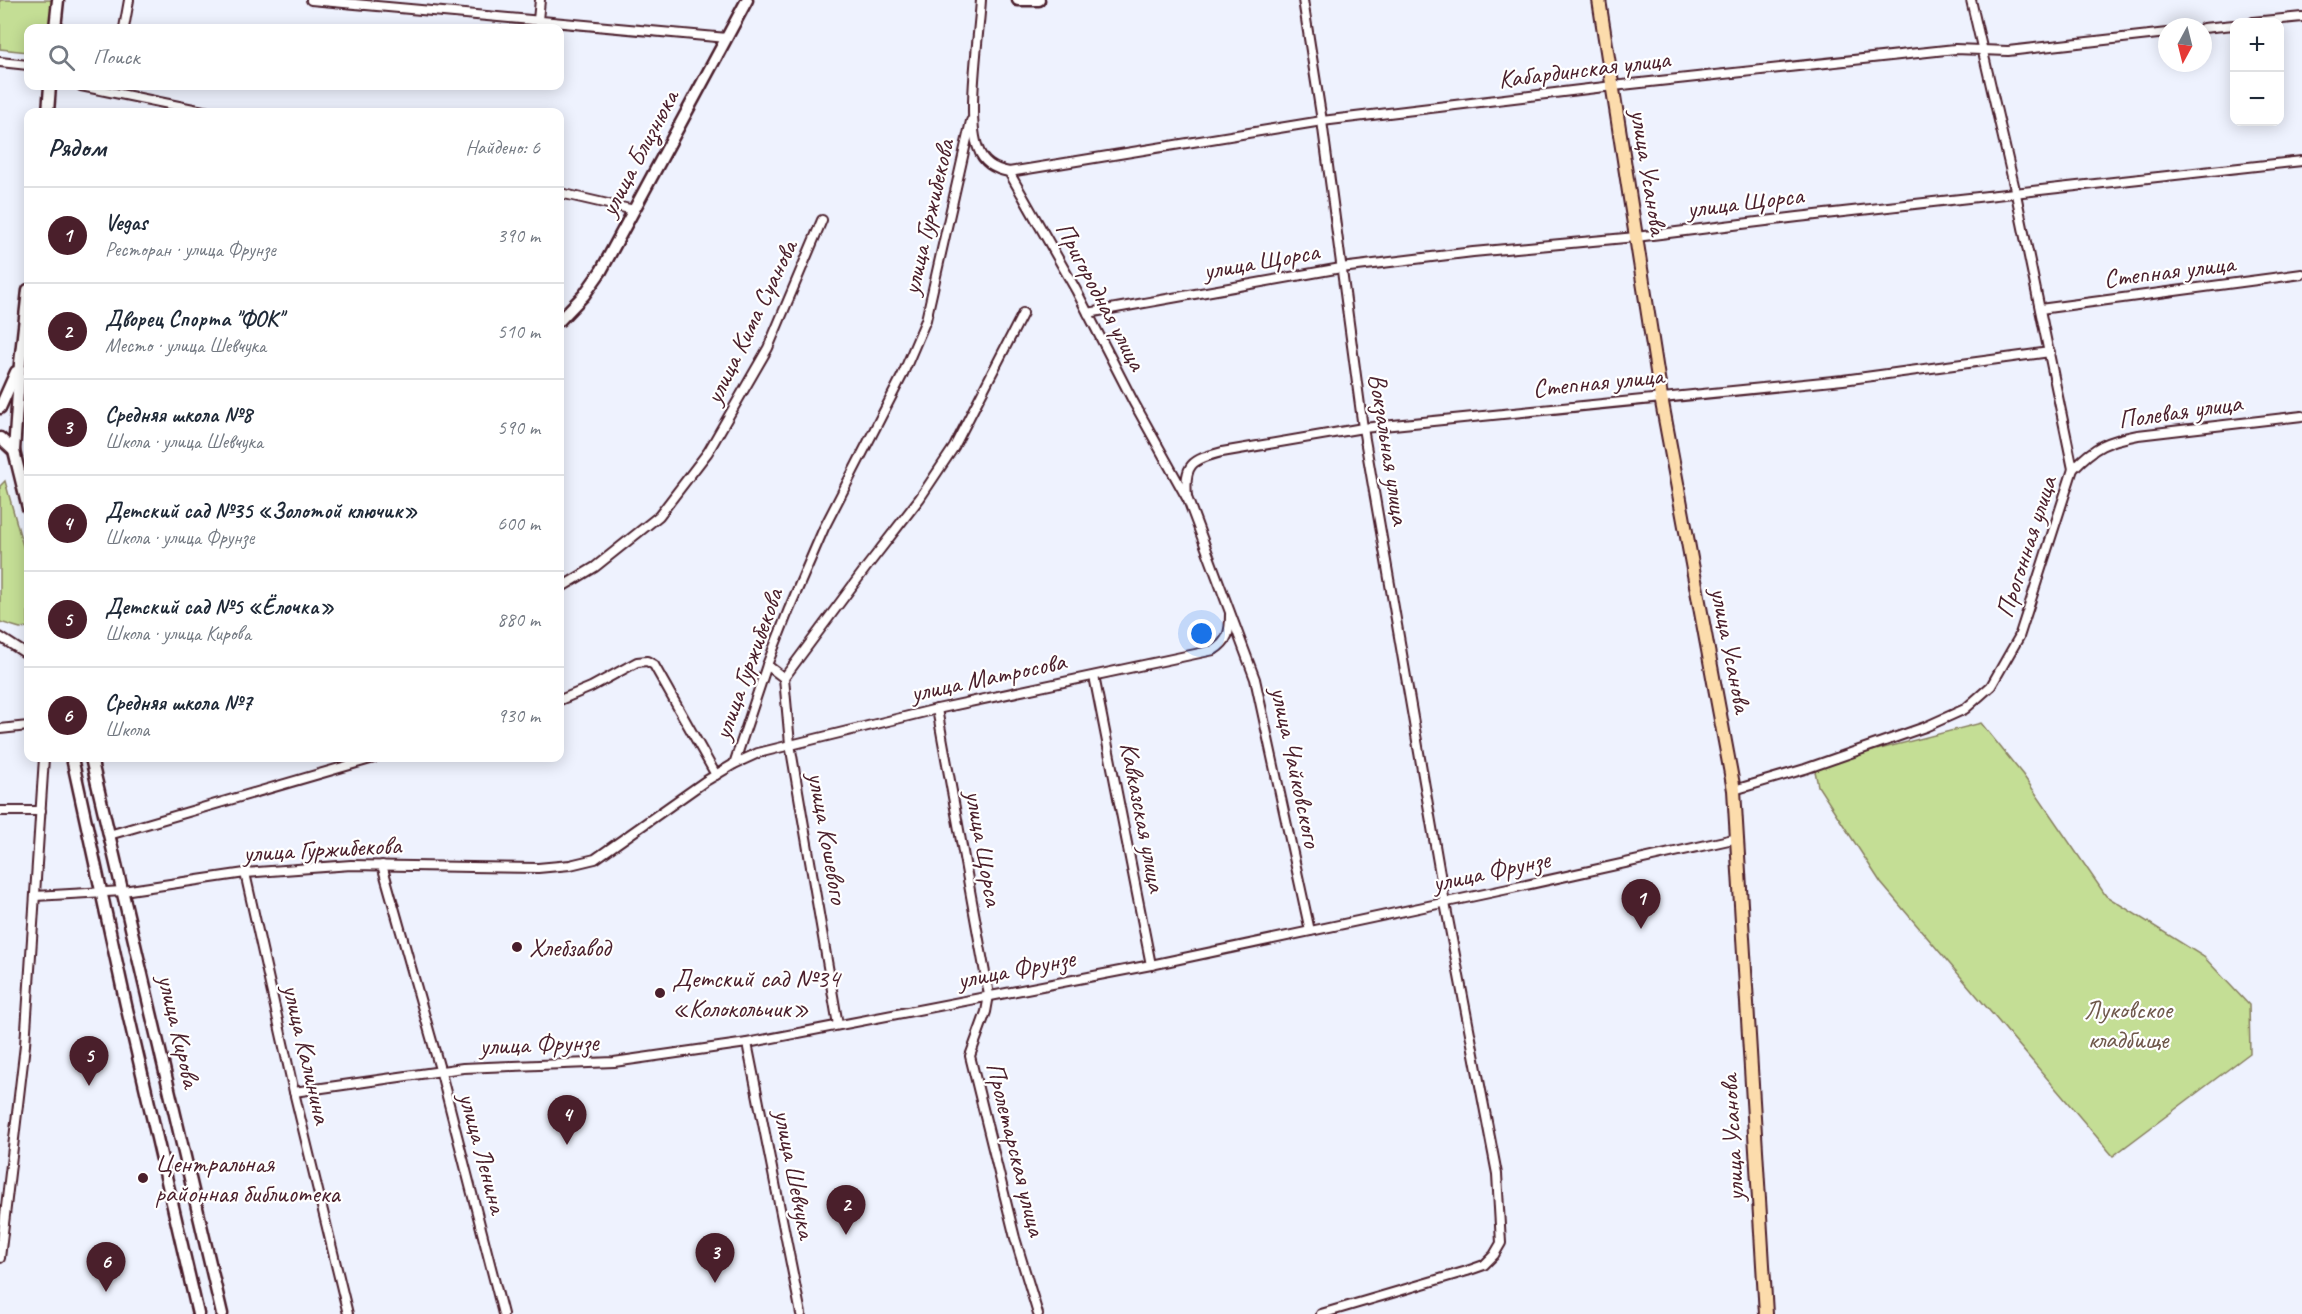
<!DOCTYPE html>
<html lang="ru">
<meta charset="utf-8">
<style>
:root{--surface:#fff;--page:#f6f6f7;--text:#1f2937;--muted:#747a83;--line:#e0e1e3;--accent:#4a1f2b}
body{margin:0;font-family:Caveat,sans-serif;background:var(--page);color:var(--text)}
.controls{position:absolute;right:18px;top:18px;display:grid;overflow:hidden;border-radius:12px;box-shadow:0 3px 15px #0003}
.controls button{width:54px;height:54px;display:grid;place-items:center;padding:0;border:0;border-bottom:2px solid var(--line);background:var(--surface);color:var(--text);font:30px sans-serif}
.compass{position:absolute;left:2158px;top:18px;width:54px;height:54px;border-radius:50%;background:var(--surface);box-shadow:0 3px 15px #0003;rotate:187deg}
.you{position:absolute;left:1202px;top:634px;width:21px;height:21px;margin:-15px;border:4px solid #fff;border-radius:50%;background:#1a73e8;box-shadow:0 0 0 9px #1a73e833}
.badge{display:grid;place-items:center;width:39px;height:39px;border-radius:50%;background:var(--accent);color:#fff;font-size:20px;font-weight:700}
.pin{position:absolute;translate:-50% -50px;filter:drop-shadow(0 2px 3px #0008)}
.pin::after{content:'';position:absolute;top:32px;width:21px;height:18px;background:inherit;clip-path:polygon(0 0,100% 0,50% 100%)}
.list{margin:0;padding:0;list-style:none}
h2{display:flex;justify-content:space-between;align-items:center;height:78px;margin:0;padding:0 24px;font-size:26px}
h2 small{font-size:20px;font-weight:400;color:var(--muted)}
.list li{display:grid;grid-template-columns:39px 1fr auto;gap:18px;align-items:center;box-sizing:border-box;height:96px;padding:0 24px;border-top:2px solid var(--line)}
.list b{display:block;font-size:22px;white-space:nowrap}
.list p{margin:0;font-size:20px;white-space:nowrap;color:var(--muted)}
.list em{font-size:20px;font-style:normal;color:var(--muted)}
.icon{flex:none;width:33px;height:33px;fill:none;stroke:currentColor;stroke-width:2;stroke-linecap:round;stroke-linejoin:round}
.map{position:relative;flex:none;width:2302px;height:1314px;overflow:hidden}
.search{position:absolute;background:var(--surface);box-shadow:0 3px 15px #0003;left:24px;top:24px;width:540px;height:66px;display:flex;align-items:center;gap:15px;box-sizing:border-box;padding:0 21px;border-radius:12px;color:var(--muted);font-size:22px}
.panel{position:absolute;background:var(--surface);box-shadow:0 3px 15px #0003;left:24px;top:108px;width:540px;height:654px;border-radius:12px}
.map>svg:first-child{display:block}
</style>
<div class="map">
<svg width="2302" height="1314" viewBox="0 0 2302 1314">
<rect width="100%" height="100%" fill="#eef2fe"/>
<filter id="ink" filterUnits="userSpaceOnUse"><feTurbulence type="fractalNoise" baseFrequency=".0167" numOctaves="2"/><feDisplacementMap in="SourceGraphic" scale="12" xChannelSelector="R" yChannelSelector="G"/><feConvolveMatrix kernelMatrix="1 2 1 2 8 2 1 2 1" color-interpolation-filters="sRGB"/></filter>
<g filter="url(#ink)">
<g fill="#c4de95" stroke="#877e60" stroke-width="1.5">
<path d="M 0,0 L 55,0 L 52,28 L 28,28 L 28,52 L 0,49 Z"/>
<path d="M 5,481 L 28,564 L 28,627 L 20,628 L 0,622 L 0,486 Z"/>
<path d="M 1981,723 L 2023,775 L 2106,896 L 2204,957 L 2249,1005 L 2250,1053 L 2113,1156 L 1881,883 L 1818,786 L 1814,766 Z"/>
</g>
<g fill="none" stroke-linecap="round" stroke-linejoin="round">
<defs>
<g id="street">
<path d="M 311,0 L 727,38"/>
<path d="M 981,0 C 979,35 966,118 978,148 C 983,163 994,169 1009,172 L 1076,290 L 1133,401 L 1188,500 L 1255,679 L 1310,931"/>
<path d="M 1303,0 L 1322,121 L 1363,428 L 1445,903 L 1497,1174 L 1501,1243 L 1494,1255 L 1484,1265 L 1467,1271 L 1321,1314"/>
<path d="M 538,20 L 540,0"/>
<path d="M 2253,22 L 2302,17"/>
<path d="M 124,28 L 129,0"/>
<path d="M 2203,28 L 2234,25"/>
<path d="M 0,62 L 28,65"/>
<path d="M 81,86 L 208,112"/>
<path d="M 1009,172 L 1322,121 L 1613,86 L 1955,49 L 2008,51 L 2167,33"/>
<path d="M 560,193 L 634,210"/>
<path d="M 2040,309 L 2302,274"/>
<path d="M 1088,313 L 1341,268 L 1473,252 L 1636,237 L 1798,217 L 2302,161"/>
<path d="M 2073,469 C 2095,446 2107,441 2138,435 L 2302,416"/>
<path d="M 1187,497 C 1184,464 1191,460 1222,452 L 1363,428 L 1843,380 L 2050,352"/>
<path d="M 560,588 L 595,567 L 659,516 L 708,452 L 768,348 L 822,220"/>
<path d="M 0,637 L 28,655"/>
<path d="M 767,665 L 784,678 L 790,744 L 838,1025"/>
<path d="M 1094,676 L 1151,965"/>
<path d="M 784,678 L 865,569 L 920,498 L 954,447 L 1023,313"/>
<path d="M 560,700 L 591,687 L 637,662 L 647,661 L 654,665 L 716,775"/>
<path d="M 937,709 L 989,995 L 986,1012 L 970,1056 L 1015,1238 L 1038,1314"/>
<path d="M 0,729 L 28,726"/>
<path d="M 734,764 L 767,665 L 789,609 L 824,528 L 902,376 L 926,320 L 971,121"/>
<path d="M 1734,790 L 1805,769 L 1925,727 L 1965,709 L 1991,686 L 2019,637 L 2073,469 L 2016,194 L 1971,0"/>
<path d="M 0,811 L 41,811"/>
<path d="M 109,835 L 374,758"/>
<path d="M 382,865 L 441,1073 L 503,1314"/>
<path d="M 245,873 L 294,1092 L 348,1314"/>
<path d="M 35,896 L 123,891 L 245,873 L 351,865 L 538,868 L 570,865 L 595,859 L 704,782 L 734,764 L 758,753 L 937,709 L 1214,650 C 1228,641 1230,632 1230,615"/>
<path d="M 747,1043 L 801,1314"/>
<path d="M 294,1092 L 463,1068 L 614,1062 L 747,1043 L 1151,965 L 1508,889 L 1738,838"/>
<path d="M 0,1258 L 25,1045 L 44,758"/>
</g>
<g id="secondary">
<path d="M 1018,0 L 1039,0"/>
<path d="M 55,28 L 58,0"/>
<path d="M 48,112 L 50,86"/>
<path d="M 560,320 L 584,295 L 601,271 L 747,0"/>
<path d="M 0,408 L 16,372"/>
<path d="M 0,438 L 14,451 L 28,508"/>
<path d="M 14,451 L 20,363 L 28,290"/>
<path d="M 72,758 L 126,1005 L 198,1314"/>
<path d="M 91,758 L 222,1314"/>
</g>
<path id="primary" d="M 1599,0 L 1661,397 L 1734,790 L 1766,1314"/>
</defs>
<use href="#street" stroke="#4a1f2b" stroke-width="12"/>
<use href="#secondary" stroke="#4a1f2b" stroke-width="15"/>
<use href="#primary" stroke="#4a1f2b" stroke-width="16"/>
<use href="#street" stroke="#fff" stroke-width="8"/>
<use href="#secondary" stroke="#fff" stroke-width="10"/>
<use href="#primary" stroke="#fcdcac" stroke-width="12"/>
</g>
</g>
<g fill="#4a1f2b" stroke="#fff" stroke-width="2">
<circle cx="517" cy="947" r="6"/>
<circle cx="660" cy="993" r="6"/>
<circle cx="143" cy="1178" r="6"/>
</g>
<g text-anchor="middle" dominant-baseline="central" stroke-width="4.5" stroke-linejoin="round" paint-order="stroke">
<g font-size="26" fill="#4a1f2b" stroke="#fff">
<text transform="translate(1584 69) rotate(-7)">Кабардинская улица</text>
<text transform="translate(639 153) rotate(-62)">улица Близнюка</text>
<text transform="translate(1649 172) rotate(81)">улица Усанова</text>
<text transform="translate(1745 202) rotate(-7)">улица Щорса</text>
<text transform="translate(928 217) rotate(-77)">улица Гуржибекова</text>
<text transform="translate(1261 261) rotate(-10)">улица Щорса</text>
<text transform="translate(2169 271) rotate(-7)">Степная улица</text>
<text transform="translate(1101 296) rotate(62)">Пригородная улица</text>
<text transform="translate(751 322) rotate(-64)">улица Кима Суанова</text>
<text transform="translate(1598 382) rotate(-6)">Степная улица</text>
<text transform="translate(2180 411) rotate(-8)">Полевая улица</text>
<text transform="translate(1389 449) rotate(81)">Вокзальная улица</text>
<text transform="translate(2026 547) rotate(-72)">Прогонная улица</text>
<text transform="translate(1731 650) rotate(79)">улица Усанова</text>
<text transform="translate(748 664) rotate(-70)">улица Гуржибекова</text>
<text transform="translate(988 677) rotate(-12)">улица Матросова</text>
<text transform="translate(1296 767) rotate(78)">улица Чайковского</text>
<text transform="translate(1143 817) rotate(79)">Кавказская улица</text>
<text transform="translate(828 838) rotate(80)">улица Кошевого</text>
<text transform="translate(984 848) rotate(80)">улица Щорса</text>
<text transform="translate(322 849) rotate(-3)">улица Гуржибекова</text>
<text transform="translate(1491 871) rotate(-12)">улица Фрунзе</text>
<text transform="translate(1016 969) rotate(-11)">улица Фрунзе</text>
<text transform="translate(179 1031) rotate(77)">улица Кирова</text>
<text transform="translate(539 1044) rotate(-2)">улица Фрунзе</text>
<text transform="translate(307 1054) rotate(77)">улица Калинина</text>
<text transform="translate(1732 1138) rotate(-93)">улица Усанова</text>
<text transform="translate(1016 1149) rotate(76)">Пролетарская улица</text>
<text transform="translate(483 1153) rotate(75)">улица Ленина</text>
<text transform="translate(795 1174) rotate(79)">улица Шевчука</text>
</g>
<g font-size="26" fill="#4a1f2b" stroke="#fff" text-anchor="start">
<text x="529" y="947">Хлебзавод</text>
<text x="672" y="978">Детский сад №34<tspan x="672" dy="30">«Колокольчик»</tspan></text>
<text x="155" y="1163">Центральная<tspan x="155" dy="30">районная библиотека</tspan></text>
</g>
<g font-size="26" fill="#6f584b" stroke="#fff">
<text x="2128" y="1009">Луковское<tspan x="2128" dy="30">кладбище</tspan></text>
</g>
</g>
</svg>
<div class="controls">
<button>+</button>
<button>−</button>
</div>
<svg class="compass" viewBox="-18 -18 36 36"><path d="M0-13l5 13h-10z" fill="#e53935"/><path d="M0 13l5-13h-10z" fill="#747a83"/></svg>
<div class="you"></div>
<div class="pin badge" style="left:1641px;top:929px">1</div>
<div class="pin badge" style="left:846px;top:1235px">2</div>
<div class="pin badge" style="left:715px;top:1283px">3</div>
<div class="pin badge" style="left:567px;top:1145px">4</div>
<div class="pin badge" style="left:89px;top:1086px">5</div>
<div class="pin badge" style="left:106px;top:1292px">6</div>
<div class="search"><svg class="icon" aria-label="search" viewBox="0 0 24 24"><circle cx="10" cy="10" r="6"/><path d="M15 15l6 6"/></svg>Поиск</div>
<section class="panel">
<h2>Рядом<small>Найдено: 6</small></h2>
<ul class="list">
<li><span class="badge">1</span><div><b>Vegas</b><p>Ресторан · улица Фрунзе</p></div><em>390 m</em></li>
<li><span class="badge">2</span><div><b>Дворец Спорта &quot;ФОК&quot;</b><p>Место · улица Шевчука</p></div><em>510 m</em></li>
<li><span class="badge">3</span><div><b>Средняя школа №8</b><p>Школа · улица Шевчука</p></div><em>590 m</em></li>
<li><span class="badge">4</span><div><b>Детский сад №35 «Золотой ключик»</b><p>Школа · улица Фрунзе</p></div><em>600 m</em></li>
<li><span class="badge">5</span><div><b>Детский сад №5 «Ёлочка»</b><p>Школа · улица Кирова</p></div><em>880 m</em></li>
<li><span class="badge">6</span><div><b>Средняя школа №7</b><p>Школа</p></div><em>930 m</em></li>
</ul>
</section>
</div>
